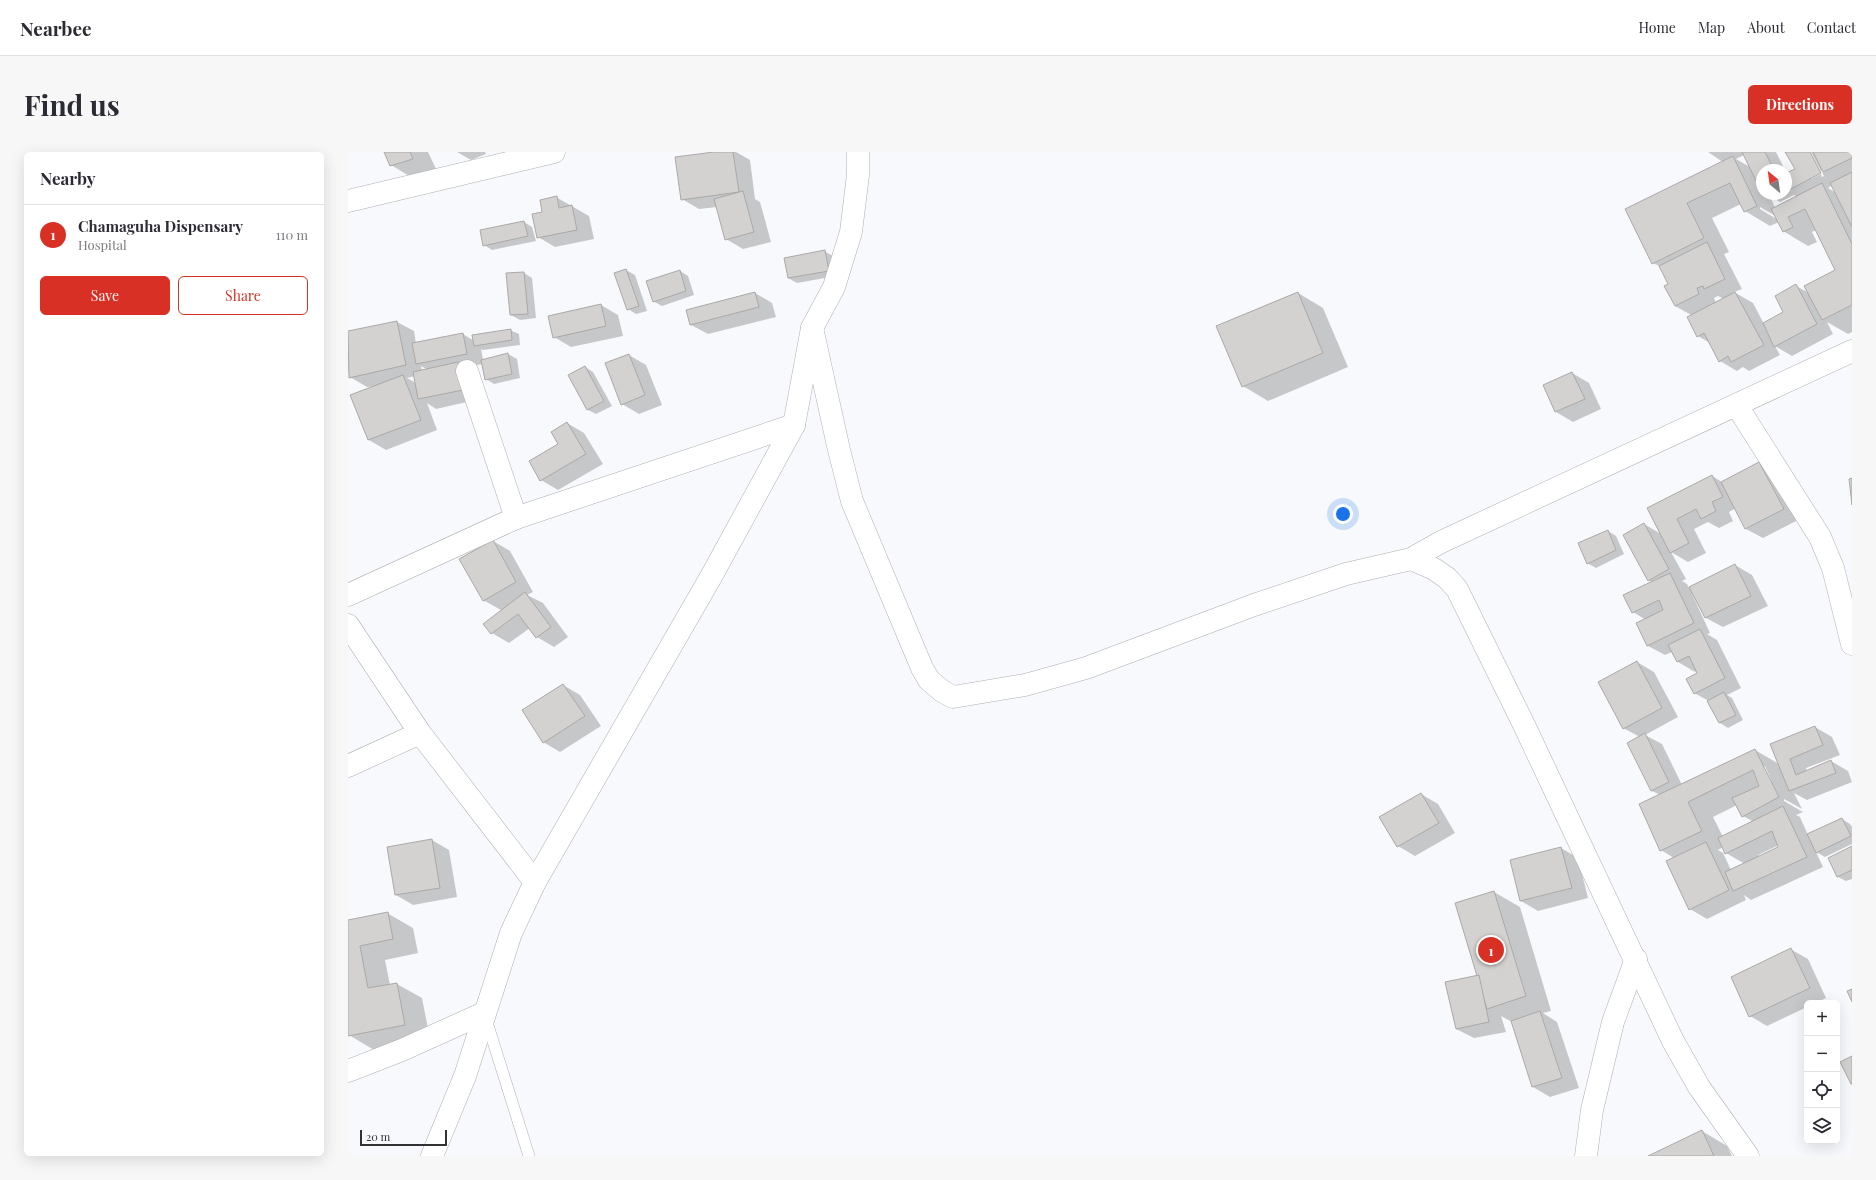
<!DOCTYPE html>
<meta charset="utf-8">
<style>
:root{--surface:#fff;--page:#f7f7f7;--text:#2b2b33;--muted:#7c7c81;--line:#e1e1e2;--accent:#d93025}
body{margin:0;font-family:"Playfair Display",serif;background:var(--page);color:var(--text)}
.controls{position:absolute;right:12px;bottom:12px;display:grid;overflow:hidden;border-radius:6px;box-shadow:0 4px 16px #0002}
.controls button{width:36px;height:36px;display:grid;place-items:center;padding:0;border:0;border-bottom:1px solid var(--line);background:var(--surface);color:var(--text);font:20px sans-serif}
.compass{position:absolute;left:1408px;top:12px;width:36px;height:36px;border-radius:50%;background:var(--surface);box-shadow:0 4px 16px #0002;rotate:331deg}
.scale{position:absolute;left:12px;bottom:10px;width:87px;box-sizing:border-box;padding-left:4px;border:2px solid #323233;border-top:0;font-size:11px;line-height:14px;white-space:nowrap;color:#323233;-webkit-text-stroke:3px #f8f9fc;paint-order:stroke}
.you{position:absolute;left:995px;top:362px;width:14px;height:14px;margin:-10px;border:3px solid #fff;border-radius:50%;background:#1a73e8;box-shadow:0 0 0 6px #1a73e833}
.badge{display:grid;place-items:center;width:26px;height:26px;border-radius:50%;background:var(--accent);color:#fff;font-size:13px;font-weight:700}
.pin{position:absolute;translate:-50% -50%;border:2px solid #fff;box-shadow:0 1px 4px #0006}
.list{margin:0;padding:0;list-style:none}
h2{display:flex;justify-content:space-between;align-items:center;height:52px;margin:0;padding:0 16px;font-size:17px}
h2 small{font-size:13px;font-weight:400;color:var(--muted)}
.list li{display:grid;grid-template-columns:26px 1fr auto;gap:12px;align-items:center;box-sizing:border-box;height:60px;padding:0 16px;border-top:1px solid var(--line)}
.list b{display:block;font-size:15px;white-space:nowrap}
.list p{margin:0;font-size:13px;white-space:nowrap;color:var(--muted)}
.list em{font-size:13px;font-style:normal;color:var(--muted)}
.actions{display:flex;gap:8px;padding:12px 16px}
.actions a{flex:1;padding:9px 0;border:1px solid var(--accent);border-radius:6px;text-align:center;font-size:14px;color:var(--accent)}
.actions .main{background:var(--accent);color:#fff}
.icon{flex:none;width:22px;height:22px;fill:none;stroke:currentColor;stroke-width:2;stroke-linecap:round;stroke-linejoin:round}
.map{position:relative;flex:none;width:1504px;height:1004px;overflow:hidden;border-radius:6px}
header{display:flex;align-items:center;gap:24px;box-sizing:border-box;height:56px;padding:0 20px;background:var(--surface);border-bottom:1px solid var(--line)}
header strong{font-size:19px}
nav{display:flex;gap:22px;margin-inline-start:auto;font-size:14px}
.intro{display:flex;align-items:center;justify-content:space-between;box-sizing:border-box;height:96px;padding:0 24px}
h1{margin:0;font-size:28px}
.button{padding:10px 18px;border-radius:6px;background:var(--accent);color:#fff;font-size:14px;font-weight:700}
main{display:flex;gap:24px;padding:0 24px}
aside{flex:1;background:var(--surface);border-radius:6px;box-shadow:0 4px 16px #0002}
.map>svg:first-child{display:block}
</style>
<header>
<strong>Nearbee</strong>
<nav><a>Home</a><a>Map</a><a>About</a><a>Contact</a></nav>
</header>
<div class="intro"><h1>Find us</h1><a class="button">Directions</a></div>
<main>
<aside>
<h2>Nearby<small></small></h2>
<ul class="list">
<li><span class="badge">1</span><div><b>Chamaguha Dispensary</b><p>Hospital</p></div><em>110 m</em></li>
</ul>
<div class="actions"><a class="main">Save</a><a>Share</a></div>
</aside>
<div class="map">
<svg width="1504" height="1004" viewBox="0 0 1504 1004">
<rect width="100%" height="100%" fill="#f8f9fc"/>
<g fill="#0003" fill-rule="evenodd">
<path d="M 37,0 L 80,0 L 90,21 L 68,28 L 43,13 Z"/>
<path d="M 109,0 L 137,0 L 138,2 L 123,8 Z"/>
<path d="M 374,0 L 388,0 L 402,8 L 407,47 L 412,50 L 423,90 L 395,97 L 378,87 L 369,55 L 351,57 L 334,47 Z"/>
<path d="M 1360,0 L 1428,0 L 1437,18 L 1414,18 L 1414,42 L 1438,42 L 1438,20 L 1439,22 L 1448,17 L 1438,0 L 1460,0 L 1463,27 L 1473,22 L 1474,25 L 1476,24 L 1474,21 L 1478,19 L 1477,17 L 1473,19 L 1463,0 L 1504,0 L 1504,180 L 1500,182 L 1479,170 L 1485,182 L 1444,204 L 1427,194 L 1432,203 L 1401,219 L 1395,215 L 1389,219 L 1372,209 L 1362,191 L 1350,184 L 1345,164 L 1327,154 L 1321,132 L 1313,115 L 1305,111 L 1278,57 L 1375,10 ZM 1396,3 L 1402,15 L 1388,7 ZM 1484,33 L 1488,41 L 1480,36 ZM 1446,43 L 1450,45 L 1427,56 L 1422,44 L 1432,50 ZM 1393,52 L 1397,59 L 1422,74 L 1431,70 L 1435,79 L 1460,94 L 1469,90 L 1464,80 L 1468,78 L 1488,119 L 1461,141 L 1448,134 L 1437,161 L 1416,172 L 1405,151 L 1386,140 L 1394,137 L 1376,102 L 1381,100 L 1364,66 ZM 1412,55 L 1431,66 L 1430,68 L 1412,57 ZM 1370,144 L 1376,147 L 1368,151 L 1366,146 Z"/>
<path d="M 208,45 L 241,64 L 246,87 L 207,95 L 190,85 L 195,61 Z"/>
<path d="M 176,70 L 184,75 L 188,89 L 144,98 L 136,93 Z"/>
<path d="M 476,99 L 485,104 L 488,124 L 449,131 L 440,126 Z"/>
<path d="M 278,118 L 287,123 L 299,159 L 288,162 L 280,157 Z"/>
<path d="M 332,119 L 340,124 L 346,143 L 314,154 L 305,149 Z"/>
<path d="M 176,121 L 184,126 L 188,166 L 172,168 L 163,163 Z"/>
<path d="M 407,141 L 424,151 L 428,165 L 360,182 L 343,173 Z"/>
<path d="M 950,141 L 975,156 L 1000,215 L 920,249 L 895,234 Z"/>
<path d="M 253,153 L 270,163 L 275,184 L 223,195 L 206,185 Z"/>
<path d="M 49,170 L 66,179 L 68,192 L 115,182 L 126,189 L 162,178 L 171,182 L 172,193 L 135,198 L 133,197 L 135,208 L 160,202 L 169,207 L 172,226 L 146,232 L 138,227 L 135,212 L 117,215 L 132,247 L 88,257 L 79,251 L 89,278 L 38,298 L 21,288 L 4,243 L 28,234 L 19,235 L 2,225 L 0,218 L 0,180 ZM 73,214 L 80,218 L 74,219 ZM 67,224 L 68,231 L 59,226 Z"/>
<path d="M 281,203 L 298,213 L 314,253 L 291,262 L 274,252 Z"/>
<path d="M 237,215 L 245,220 L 264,254 L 248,262 L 240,258 L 222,223 Z"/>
<path d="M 1224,221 L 1241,231 L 1253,257 L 1225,270 L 1208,260 L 1196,233 Z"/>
<path d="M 219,271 L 236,281 L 255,312 L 210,338 L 193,328 L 211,292 Z"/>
<path d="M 1411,311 L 1428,321 L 1452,367 L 1415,386 L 1398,377 L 1388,356 L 1381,360 L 1385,369 L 1371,376 L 1360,370 L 1346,377 L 1358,401 L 1340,410 L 1323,400 L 1338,427 L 1334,429 L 1339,432 L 1341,436 L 1387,413 L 1404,423 L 1420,454 L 1375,475 L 1358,466 L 1345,441 L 1344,442 L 1362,481 L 1359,482 L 1369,488 L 1393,536 L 1379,543 L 1384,546 L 1395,568 L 1380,576 L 1372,571 L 1361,549 L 1346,541 L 1350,522 L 1349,518 L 1347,520 L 1330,510 L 1324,500 L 1317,503 L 1300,494 L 1298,468 L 1285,460 L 1304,430 L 1300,428 L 1296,372 L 1313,382 L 1364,324 L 1374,330 Z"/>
<path d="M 1260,379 L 1268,384 L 1276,402 L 1248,416 L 1239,411 Z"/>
<path d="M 145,389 L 162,399 L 185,440 L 179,443 L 195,451 L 220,485 L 206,495 L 189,485 L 182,476 L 161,491 L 144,481 L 137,472 L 157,456 L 153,458 L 135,448 Z"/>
<path d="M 1289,510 L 1306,520 L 1330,565 L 1297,583 L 1314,592 L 1334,633 L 1407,598 L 1431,612 L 1467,575 L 1484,585 L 1492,603 L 1458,616 L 1459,619 L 1483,609 L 1500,619 L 1504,630 L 1459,648 L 1446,641 L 1454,657 L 1436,647 L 1436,649 L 1455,660 L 1448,663 L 1452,665 L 1460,683 L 1494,667 L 1502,672 L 1504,675 L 1504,692 L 1477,705 L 1468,700 L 1475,715 L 1403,748 L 1396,743 L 1398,748 L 1359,767 L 1342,757 L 1326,706 L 1313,698 L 1312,643 L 1304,639 L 1280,591 L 1292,585 L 1275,576 ZM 1417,614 L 1424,630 L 1422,630 L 1415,615 ZM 1389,653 L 1395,664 L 1406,670 L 1375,685 L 1365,665 ZM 1431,693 L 1432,695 L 1411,705 L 1410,703 ZM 1375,695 L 1378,701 L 1397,712 L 1383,718 L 1375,701 L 1370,698 Z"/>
<path d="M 215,533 L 232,543 L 253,574 L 212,600 L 195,590 Z"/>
<path d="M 1073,642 L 1090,652 L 1107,681 L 1067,704 L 1050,694 Z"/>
<path d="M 84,688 L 101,698 L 109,745 L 65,753 L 48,743 L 40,696 Z"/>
<path d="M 1504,695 L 1504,727 L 1498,729 L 1490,725 L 1481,707 Z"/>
<path d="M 1213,696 L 1230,706 L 1240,746 L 1190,759 L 1173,749 Z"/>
<path d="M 1146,740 L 1172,755 L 1203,859 L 1195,861 L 1209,870 L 1231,936 L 1202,945 L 1185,935 L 1164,870 L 1153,864 L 1158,880 L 1126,886 L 1108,877 L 1130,824 Z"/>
<path d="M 39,761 L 65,776 L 70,801 L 37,808 L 42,833 L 49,832 L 74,846 L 82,887 L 26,898 L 1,883 L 0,769 Z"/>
<path d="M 1442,797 L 1460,807 L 1478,846 L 1468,851 L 1459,851 L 1459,855 L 1419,874 L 1402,864 Z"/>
<path d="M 1354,979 L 1379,994 L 1384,1004 L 1302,1004 Z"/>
</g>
<g fill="#d4d2d0" stroke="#aba9a7">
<path d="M 36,0 L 62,0 L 65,7 L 42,14 Z"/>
<path d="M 366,0 L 385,0 L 391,40 L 333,48 L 327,5 Z"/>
<path d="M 1394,0 L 1417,0 L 1426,18 L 1414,18 L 1414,41 Z"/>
<path d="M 1437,0 L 1462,0 L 1473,21 L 1439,39 L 1438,21 L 1447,17 Z"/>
<path d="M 1465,0 L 1504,0 L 1504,6 L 1475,20 Z"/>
<path d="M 1385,4 L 1409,54 L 1396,60 L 1382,31 L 1339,51 L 1356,86 L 1304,112 L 1277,57 Z"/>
<path d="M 1504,20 L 1504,75 L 1482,31 Z"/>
<path d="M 1474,31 L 1504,92 L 1504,153 L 1474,168 L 1456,134 L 1487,118 L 1457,57 L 1440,65 L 1445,75 L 1435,80 L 1423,57 Z"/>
<path d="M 395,39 L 406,80 L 377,88 L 366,47 Z"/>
<path d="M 209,44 L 211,56 L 224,53 L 229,78 L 189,86 L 184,62 L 194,60 L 192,48 Z"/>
<path d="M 176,69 L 180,84 L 135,94 L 132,78 Z"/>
<path d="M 1359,90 L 1377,127 L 1356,137 L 1355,134 L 1349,136 L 1351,142 L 1327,154 L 1316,134 L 1320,132 L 1311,114 Z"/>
<path d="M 477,98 L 481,119 L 440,126 L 436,106 Z"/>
<path d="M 278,117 L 291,154 L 279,158 L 266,121 Z"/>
<path d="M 332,118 L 338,139 L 305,150 L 298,129 Z"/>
<path d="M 176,120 L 180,162 L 162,163 L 158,121 Z"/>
<path d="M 1448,132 L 1469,172 L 1426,195 L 1415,171 L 1435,160 L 1427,144 Z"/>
<path d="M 407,140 L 411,155 L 342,173 L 338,158 Z"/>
<path d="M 950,140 L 975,201 L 894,235 L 868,174 Z"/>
<path d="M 1387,140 L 1416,193 L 1383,210 L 1380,204 L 1371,210 L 1356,181 L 1349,185 L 1339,165 Z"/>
<path d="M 253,152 L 258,174 L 205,186 L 200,164 Z"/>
<path d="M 49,169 L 58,213 L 1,226 L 0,179 Z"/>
<path d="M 163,177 L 164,188 L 126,194 L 124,183 Z"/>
<path d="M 115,181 L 119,202 L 68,212 L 64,191 Z"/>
<path d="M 160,201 L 164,222 L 137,228 L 133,208 Z"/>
<path d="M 281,202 L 297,243 L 273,253 L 257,211 Z"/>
<path d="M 110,210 L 115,238 L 70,247 L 65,220 Z"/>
<path d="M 237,214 L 256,249 L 239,258 L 220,223 Z"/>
<path d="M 1224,220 L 1237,247 L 1207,260 L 1195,233 Z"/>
<path d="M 55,223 L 73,268 L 20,288 L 2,243 Z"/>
<path d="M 219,270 L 238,302 L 192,329 L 181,309 L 210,292 L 203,280 Z"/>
<path d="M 1411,310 L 1436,357 L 1397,377 L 1373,330 Z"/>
<path d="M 1364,323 L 1375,345 L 1364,350 L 1368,359 L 1353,367 L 1348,357 L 1329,367 L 1341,391 L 1322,401 L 1299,356 Z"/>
<path d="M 1504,326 L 1504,353 L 1501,327 Z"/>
<path d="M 1296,371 L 1321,417 L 1300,429 L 1275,383 Z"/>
<path d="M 1260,378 L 1268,398 L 1239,412 L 1230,391 Z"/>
<path d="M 145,388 L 168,430 L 135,449 L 111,407 Z"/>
<path d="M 1387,412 L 1403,444 L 1357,466 L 1341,435 Z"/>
<path d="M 1322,421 L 1346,471 L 1299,494 L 1288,471 L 1315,458 L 1311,448 L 1284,461 L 1275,443 Z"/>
<path d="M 177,440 L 203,475 L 188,486 L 170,462 L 143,482 L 135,472 Z"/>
<path d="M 1352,477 L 1377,526 L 1346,542 L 1338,527 L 1349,521 L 1341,504 L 1329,510 L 1320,493 Z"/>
<path d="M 1289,509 L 1314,556 L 1275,577 L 1250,530 Z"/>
<path d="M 215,532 L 237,564 L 195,591 L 174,558 Z"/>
<path d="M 1376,540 L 1388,563 L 1371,571 L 1359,549 Z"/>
<path d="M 1467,574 L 1475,593 L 1442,607 L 1448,623 L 1483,608 L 1488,621 L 1441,639 L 1422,592 Z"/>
<path d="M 1297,581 L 1321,630 L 1303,639 L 1279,591 Z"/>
<path d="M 1407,597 L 1431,645 L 1394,665 L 1384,646 L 1411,634 L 1405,618 L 1340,650 L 1354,679 L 1312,699 L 1291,652 Z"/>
<path d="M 1073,641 L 1091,671 L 1049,695 L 1031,665 Z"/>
<path d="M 1435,654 L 1459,705 L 1385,739 L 1377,720 L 1430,695 L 1424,679 L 1377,702 L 1370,686 Z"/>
<path d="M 1494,666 L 1503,684 L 1468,701 L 1459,682 Z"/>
<path d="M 84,687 L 92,736 L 47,743 L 39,695 Z"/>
<path d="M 1358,690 L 1381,738 L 1341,758 L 1318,709 Z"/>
<path d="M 1504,694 L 1504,718 L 1489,725 L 1480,706 Z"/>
<path d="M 1213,695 L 1224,736 L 1172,749 L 1162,708 Z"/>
<path d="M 1146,739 L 1178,844 L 1139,857 L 1107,751 Z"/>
<path d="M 40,760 L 45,787 L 12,794 L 20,836 L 49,831 L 57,873 L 0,884 L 0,768 Z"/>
<path d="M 1443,796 L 1462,836 L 1401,865 L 1383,825 Z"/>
<path d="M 1131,823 L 1141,870 L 1108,877 L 1097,830 Z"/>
<path d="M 1504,837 L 1504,850 L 1499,839 Z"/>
<path d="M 1192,859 L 1214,926 L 1184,935 L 1163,869 Z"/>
<path d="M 1504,904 L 1504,932 L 1503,932 L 1492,910 Z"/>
<path d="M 1354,978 L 1366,1004 L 1300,1004 Z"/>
</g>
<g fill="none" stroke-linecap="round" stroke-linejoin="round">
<defs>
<path id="service" d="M 138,867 L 181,1004"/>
<g id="minor">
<path d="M 0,49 L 206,0"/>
<path d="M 464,176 L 491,298 L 504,349 L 574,516 L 581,528 L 594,539 L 605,545 L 677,533 L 738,516 L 906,453 L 998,422 L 1063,407 L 1086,417 L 1099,426 L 1109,437 L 1177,575 L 1325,889 L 1351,935 L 1400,1004"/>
<path d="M 119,219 L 168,366"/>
<path d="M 1389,254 L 1472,385 L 1485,416 L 1504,492"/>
<path d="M 1063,407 L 1093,390 L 1504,199"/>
<path d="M 0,443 L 168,366 L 446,273"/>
<path d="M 0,473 L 72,581 L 187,730"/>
<path d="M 0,614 L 72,581"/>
<path d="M 0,919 L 54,898 L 136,861"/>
<path d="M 84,1004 L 117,924 L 163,781 L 187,730 L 364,423 L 446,273 L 464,176 L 486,135 L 503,80 L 510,23 L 510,0"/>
<path d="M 1238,1004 L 1244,958 L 1265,870 L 1288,807"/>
</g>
</defs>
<use href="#service" stroke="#aeafb2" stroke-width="12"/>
<use href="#minor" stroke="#aeafb2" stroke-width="23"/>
<use href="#service" stroke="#fff" stroke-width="11"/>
<use href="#minor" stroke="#fff" stroke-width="22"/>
</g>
</svg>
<div class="controls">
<button>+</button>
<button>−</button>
<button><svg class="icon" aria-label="locate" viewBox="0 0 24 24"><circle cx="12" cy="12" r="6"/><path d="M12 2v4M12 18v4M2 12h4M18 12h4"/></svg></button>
<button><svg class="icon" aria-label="layers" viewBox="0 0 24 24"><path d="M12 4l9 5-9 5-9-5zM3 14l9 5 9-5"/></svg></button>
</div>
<svg class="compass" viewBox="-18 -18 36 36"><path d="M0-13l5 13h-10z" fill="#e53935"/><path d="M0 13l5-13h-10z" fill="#7c7c81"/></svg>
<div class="scale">20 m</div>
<div class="you"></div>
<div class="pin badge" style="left:1143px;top:798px">1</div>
</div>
</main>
